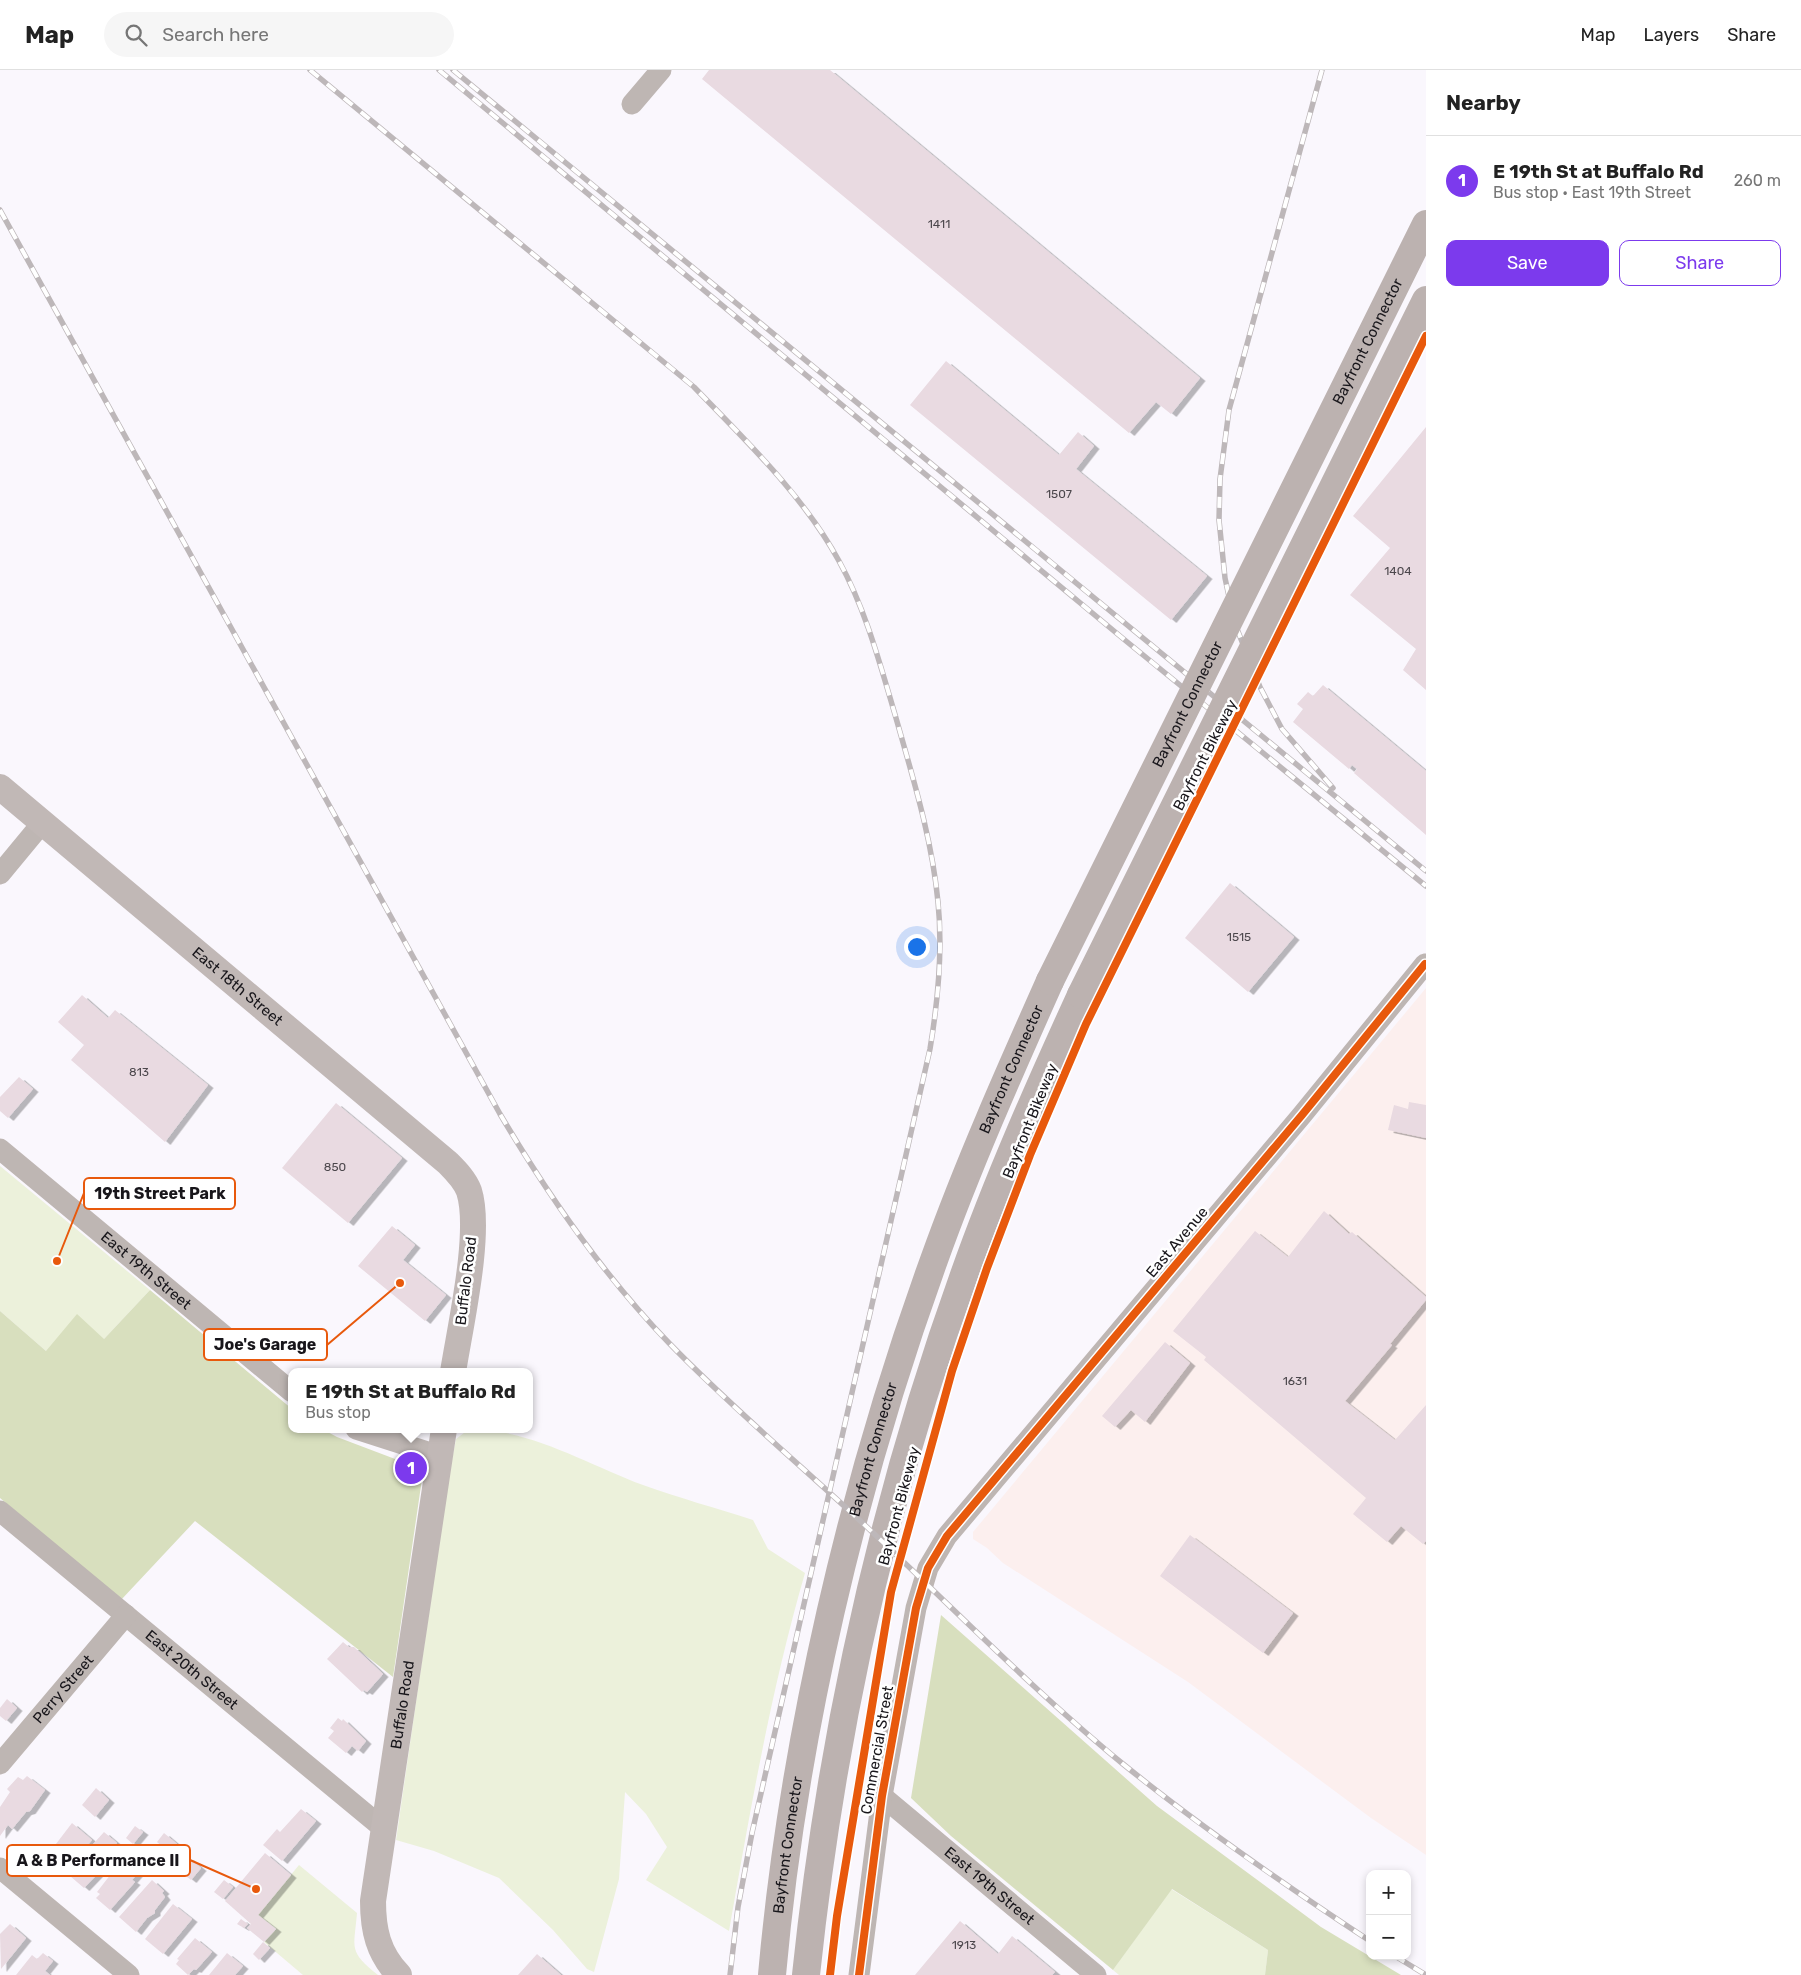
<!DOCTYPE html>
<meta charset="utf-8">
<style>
:root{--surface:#fff;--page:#f6f6f6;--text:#222;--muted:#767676;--line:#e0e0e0;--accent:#7c3aed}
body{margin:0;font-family:Rubik,sans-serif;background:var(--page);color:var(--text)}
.controls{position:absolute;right:15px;bottom:15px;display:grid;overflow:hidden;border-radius:10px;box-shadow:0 2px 8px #0003}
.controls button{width:45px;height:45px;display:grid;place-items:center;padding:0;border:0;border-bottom:1px solid var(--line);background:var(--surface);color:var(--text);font:25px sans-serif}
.you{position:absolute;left:916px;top:876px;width:18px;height:18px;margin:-12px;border:4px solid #fff;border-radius:50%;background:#1a73e8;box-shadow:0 0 0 8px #1a73e833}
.badge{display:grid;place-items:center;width:32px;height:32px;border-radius:50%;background:var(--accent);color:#fff;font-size:16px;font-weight:700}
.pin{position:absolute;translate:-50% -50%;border:2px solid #fff;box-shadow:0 1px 5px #0006}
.popup{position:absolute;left:288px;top:1298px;width:245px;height:65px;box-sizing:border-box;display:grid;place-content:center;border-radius:10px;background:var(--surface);filter:drop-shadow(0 1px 4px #0005);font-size:16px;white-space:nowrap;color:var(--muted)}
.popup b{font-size:19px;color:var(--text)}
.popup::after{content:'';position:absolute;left:50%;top:100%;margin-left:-10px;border:10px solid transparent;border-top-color:var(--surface)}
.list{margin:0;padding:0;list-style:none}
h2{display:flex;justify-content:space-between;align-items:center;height:65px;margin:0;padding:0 20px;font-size:21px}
h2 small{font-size:16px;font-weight:400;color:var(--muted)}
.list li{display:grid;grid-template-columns:32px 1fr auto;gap:15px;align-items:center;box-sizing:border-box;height:90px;padding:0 20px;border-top:1px solid var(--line)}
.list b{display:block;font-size:19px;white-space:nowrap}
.list p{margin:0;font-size:16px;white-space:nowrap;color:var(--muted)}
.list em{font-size:16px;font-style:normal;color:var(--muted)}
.actions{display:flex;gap:10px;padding:15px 20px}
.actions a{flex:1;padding:11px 0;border:1px solid var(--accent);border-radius:10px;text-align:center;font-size:18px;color:var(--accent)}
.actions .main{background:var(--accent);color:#fff}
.icon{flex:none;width:28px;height:28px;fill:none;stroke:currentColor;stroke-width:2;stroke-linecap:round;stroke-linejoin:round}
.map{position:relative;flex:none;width:1426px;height:1905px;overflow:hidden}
header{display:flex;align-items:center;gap:30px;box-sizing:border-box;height:70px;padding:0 25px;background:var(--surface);border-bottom:1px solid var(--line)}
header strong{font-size:24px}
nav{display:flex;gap:28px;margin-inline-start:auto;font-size:18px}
.search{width:350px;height:45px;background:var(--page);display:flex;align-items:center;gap:12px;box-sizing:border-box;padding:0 18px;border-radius:28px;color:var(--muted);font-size:19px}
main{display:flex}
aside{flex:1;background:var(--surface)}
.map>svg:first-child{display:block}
</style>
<header>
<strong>Map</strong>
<div class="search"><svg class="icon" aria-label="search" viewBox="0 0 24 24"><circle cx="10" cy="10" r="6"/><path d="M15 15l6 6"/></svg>Search here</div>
<nav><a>Map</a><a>Layers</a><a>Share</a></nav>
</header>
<main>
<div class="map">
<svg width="1426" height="1905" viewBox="0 0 1426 1905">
<defs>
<filter id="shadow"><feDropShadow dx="5.5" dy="3" stdDeviation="0" flood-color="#0004"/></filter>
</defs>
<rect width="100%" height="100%" fill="#faf7fd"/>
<path fill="#fcefee" d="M 1426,918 L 1426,1785 L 1371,1748 L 1188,1612 L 1003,1493 L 987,1478 L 973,1469 L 973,1462 Z"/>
<g fill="#ecf1db">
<path d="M 0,1096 L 150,1220 L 104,1269 L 46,1281 L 0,1241 Z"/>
<path d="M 469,1359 C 530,1359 587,1394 643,1415 C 679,1428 716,1438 753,1450 L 768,1479 L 805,1503 C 771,1620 750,1741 729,1861 L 646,1810 L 667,1777 L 646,1744 L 625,1722 L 619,1809 L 594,1902 L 587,1899 L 553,1860 L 499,1808 L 434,1781 L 396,1770 L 449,1405 L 456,1369 Z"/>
<path d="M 299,1795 L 357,1843 C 354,1879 348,1881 378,1905 L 303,1905 L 264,1872 L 276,1859 L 258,1845 Z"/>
<path d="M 1171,1819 L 1268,1880 L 1265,1905 L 1119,1905 L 1113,1900 Z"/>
</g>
<g fill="#d8dfbe">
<path d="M 150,1220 L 292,1339 L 292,1359 L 322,1359 L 337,1367 L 403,1392 L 417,1395 L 423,1402 L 393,1607 L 195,1451 L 121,1530 L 0,1428 L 0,1241 L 46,1281 L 77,1244 L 104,1269 Z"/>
<path d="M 941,1545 L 1157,1736 L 1321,1857 L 1401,1905 L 1265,1905 L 1268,1880 L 1172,1819 L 1113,1900 L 951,1766 L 911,1728 Z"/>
</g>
<g fill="#e9dae1" filter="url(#shadow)">
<path d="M 709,0 L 830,0 L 1200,308 L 1171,344 L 1156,332 L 1129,363 L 702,9 Z"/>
<path d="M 946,291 L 1059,385 L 1078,362 L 1094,376 L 1076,399 L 1207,506 L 1171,550 L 910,335 Z"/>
<path d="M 1426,357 L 1426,620 L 1403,600 L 1416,579 L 1350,525 L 1390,478 L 1353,446 Z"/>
<path d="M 1323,615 L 1426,701 L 1426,765 L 1354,703 L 1357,699 L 1352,695 L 1349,699 L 1293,652 L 1303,639 L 1297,634 L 1308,622 L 1313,626 Z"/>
<path d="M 1230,813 L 1294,867 L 1248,922 L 1185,868 Z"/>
<path d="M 82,925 L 108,948 L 115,940 L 208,1015 L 165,1072 L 71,990 L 84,975 L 58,952 Z"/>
<path d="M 19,1007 L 33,1019 L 8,1048 L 0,1041 L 0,1027 Z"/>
<path d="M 1409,1032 L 1426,1035 L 1426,1068 L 1388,1060 L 1394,1035 L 1408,1039 Z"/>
<path d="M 336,1033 L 402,1088 L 348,1153 L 282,1098 Z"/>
<path d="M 1324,1141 L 1349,1164 L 1352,1162 L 1426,1227 L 1426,1230 L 1390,1274 L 1392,1275 L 1345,1331 L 1395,1370 L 1426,1335 L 1426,1471 L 1423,1474 L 1401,1456 L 1387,1472 L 1353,1444 L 1366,1428 L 1204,1290 L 1206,1287 L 1173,1261 L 1255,1161 L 1288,1187 Z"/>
<path d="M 392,1156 L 415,1175 L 403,1190 L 446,1225 L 425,1251 L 358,1196 Z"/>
<path d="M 1165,1272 L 1190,1293 L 1145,1352 L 1131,1340 L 1115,1357 L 1102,1346 Z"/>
<path d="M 1190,1465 L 1293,1543 L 1263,1583 L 1160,1506 Z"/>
<path d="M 343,1572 L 349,1577 L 354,1577 L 383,1604 L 367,1622 L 364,1620 L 362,1622 L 327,1589 Z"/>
<path d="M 7,1629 L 17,1638 L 6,1651 L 0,1646 L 0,1638 Z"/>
<path d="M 338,1648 L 342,1651 L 343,1649 L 366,1671 L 358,1681 L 352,1676 L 346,1683 L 328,1668 L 334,1661 L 330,1658 Z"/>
<path d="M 27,1706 L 45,1720 L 30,1741 L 26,1742 L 12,1759 L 8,1755 L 0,1766 L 0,1737 L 10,1722 L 7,1719 L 18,1707 L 23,1710 Z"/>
<path d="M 96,1718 L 109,1730 L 95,1747 L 82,1735 Z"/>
<path d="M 301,1739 L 316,1751 L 282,1791 L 263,1775 L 277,1759 L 280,1762 Z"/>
<path d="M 72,1753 L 92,1770 L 64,1802 L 46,1787 Z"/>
<path d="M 135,1756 L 143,1762 L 133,1774 L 126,1768 Z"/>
<path d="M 104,1762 L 117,1773 L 108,1785 L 110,1788 L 106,1795 L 84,1818 L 70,1806 L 78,1794 L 77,1792 Z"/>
<path d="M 164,1763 L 177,1774 L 170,1783 L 157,1772 Z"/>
<path d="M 265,1783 L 291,1805 L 258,1845 L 276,1859 L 264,1872 L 247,1858 L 251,1854 L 225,1831 Z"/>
<path d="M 188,1787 L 201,1798 L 191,1810 L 177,1799 Z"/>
<path d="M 121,1791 L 137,1804 L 132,1810 L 135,1812 L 110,1840 L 96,1828 L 100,1824 L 97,1822 Z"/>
<path d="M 152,1810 L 164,1821 L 162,1823 L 165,1827 L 155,1840 L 155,1843 L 147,1848 L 136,1862 L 119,1847 Z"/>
<path d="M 224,1810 L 233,1817 L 223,1829 L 214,1822 Z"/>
<path d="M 173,1834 L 192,1849 L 163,1884 L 145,1869 Z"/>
<path d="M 241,1849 L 248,1854 L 244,1858 L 237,1854 Z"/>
<path d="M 960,1851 L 998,1884 L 1012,1866 L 1055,1902 L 1052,1905 L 915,1905 Z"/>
<path d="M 10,1854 L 26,1868 L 1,1899 L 0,1864 Z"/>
<path d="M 195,1868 L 212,1882 L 196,1900 L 194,1899 L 188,1905 L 176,1894 L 179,1890 L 177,1889 Z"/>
<path d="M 263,1872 L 270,1878 L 259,1890 L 253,1884 Z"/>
<path d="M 43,1883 L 53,1891 L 45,1901 L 50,1905 L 16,1905 L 32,1885 L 37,1889 Z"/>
<path d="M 227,1883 L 243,1896 L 235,1905 L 209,1905 Z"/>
<path d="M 537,1884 L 561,1905 L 518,1905 Z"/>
</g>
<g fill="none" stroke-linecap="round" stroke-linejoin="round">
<g stroke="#beb6b3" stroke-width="21">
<path d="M 632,34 L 661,0"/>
<path d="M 0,804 L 43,752"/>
<path id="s1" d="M 0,1079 L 292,1322"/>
<path d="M 356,1359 L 440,1386"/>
<path id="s2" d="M 0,1441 L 384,1759"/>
<path id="s3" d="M 0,1694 L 126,1545"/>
<path id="s4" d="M 882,1726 L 1096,1905"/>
<path d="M 0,1798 L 129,1905"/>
<path d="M 859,1905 L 882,1726 L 916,1538 L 928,1498 L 947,1466 L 1302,1045 L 1425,894"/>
</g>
<g stroke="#c1b8b6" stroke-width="26">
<path id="s5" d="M 0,717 L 448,1093 C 456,1101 465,1110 469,1121 C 482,1162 460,1257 453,1302"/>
<path id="s6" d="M 399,1905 C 378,1883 373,1860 373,1831 L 444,1359"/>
</g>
<g stroke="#bcb2b0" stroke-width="28">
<path id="s7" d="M 772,1905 C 793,1668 853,1413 934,1190 C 968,1095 1009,1003 1050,911"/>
<path d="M 806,1905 C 831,1667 883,1430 964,1205 C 998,1109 1039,1017 1081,925"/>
</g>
<defs>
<g id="rail">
<path d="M 310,0 L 694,317 C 746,371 803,425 839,491 C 866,540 880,594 896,648 C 913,708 932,769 938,832 C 943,881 938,931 930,979 L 752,1763 L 738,1837 L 730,1905"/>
<path d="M 439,0 L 1126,571 L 1426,816"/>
<path d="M 453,0 L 1426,801"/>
<path d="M 1322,0 L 1229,340 L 1220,409 L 1219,450 L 1225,508 L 1231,536 L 1237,559 L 1260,617 L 1282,659 L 1333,718"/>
<path d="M 0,140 L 500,1044 C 548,1125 603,1205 669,1273 C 732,1338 803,1397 869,1459 C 953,1538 1034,1621 1123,1694 C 1202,1758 1285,1815 1370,1871"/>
<path d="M 1395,1886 L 1426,1905"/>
</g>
</defs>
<use href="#rail" stroke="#bdb7b9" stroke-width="5.5"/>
<use href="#rail" stroke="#fff" stroke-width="4" stroke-dasharray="11" stroke-linecap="butt"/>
<g stroke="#bcb2b0" stroke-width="28">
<path id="s8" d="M 1050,911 L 1426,154"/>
<path d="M 1081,925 L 1426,230"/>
</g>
<defs>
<g id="cycleway">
<path d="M 830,1905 L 837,1846 L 891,1522 L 952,1301 L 987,1198 L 1030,1085 L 1086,954 L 1426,266"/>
<path d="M 859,1905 L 882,1726 L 916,1538 L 928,1498 L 947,1466 L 1302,1045 L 1425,894"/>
</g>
</defs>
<use href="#cycleway" stroke="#fff" stroke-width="11"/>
<use href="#cycleway" stroke="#e8590c" stroke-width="8"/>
</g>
<g text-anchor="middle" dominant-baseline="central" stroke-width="5" stroke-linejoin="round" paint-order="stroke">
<g font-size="12" fill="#4c474c">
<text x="939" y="154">1411</text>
<text x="1059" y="424">1507</text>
<text x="1398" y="501">1404</text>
<text x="1239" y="867">1515</text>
<text x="139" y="1002">813</text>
<text x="335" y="1097">850</text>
<text x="1295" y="1311">1631</text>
<text x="964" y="1875">1913</text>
</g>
<g font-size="15" fill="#18161b" stroke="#fff">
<text stroke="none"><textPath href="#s8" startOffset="714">Bayfront Connector</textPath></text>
<text stroke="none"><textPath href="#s8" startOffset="309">Bayfront Connector</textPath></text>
<text transform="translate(1205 685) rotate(-63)">Bayfront Bikeway</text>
<text stroke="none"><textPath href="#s5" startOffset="310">East 18th Street</textPath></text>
<text stroke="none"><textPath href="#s7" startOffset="941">Bayfront Connector</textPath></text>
<text transform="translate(1030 1051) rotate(-68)">Bayfront Bikeway</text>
<text transform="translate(1177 1172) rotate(-50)">East Avenue</text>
<text stroke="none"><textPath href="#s1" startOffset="190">East 19th Street</textPath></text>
<text transform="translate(466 1211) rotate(-83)">Buffalo Road</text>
<text stroke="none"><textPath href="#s7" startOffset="536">Bayfront Connector</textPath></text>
<text transform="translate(899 1436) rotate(-75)">Bayfront Bikeway</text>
<text stroke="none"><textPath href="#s2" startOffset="249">East 20th Street</textPath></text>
<text stroke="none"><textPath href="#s3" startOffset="98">Perry Street</textPath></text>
<text stroke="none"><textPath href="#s6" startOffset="279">Buffalo Road</textPath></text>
<text transform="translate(877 1680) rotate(-80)">Commercial Street</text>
<text stroke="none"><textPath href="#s7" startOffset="131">Bayfront Connector</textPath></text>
<text stroke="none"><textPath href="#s4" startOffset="140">East 19th Street</textPath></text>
</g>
</g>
<path fill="none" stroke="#e8590c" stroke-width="2" d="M57 1191L84 1123M400 1213L327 1275M256 1819L190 1790"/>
<g fill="#e8590c" stroke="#fff" stroke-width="2">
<circle cx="57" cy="1191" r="5"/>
<circle cx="400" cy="1213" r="5"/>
<circle cx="256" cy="1819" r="5"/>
</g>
<g fill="#fff" stroke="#e8590c" stroke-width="2">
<rect x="84" y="1108" width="151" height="31" rx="5"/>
<rect x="204" y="1259" width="123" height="31" rx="5"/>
<rect x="7" y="1775" width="183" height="31" rx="5"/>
</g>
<g font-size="16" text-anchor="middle" font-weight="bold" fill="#18161b">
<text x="160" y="1129">19th Street Park</text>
<text x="265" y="1280">Joe's Garage</text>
<text x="98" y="1796">A &amp; B Performance II</text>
</g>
</svg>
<div class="controls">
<button>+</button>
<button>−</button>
</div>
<div class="you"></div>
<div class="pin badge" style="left:411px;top:1398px">1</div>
<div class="popup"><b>E 19th St at Buffalo Rd</b>Bus stop</div>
</div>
<aside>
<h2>Nearby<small></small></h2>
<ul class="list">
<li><span class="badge">1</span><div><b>E 19th St at Buffalo Rd</b><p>Bus stop · East 19th Street</p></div><em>260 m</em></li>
</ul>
<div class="actions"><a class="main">Save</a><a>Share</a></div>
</aside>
</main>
